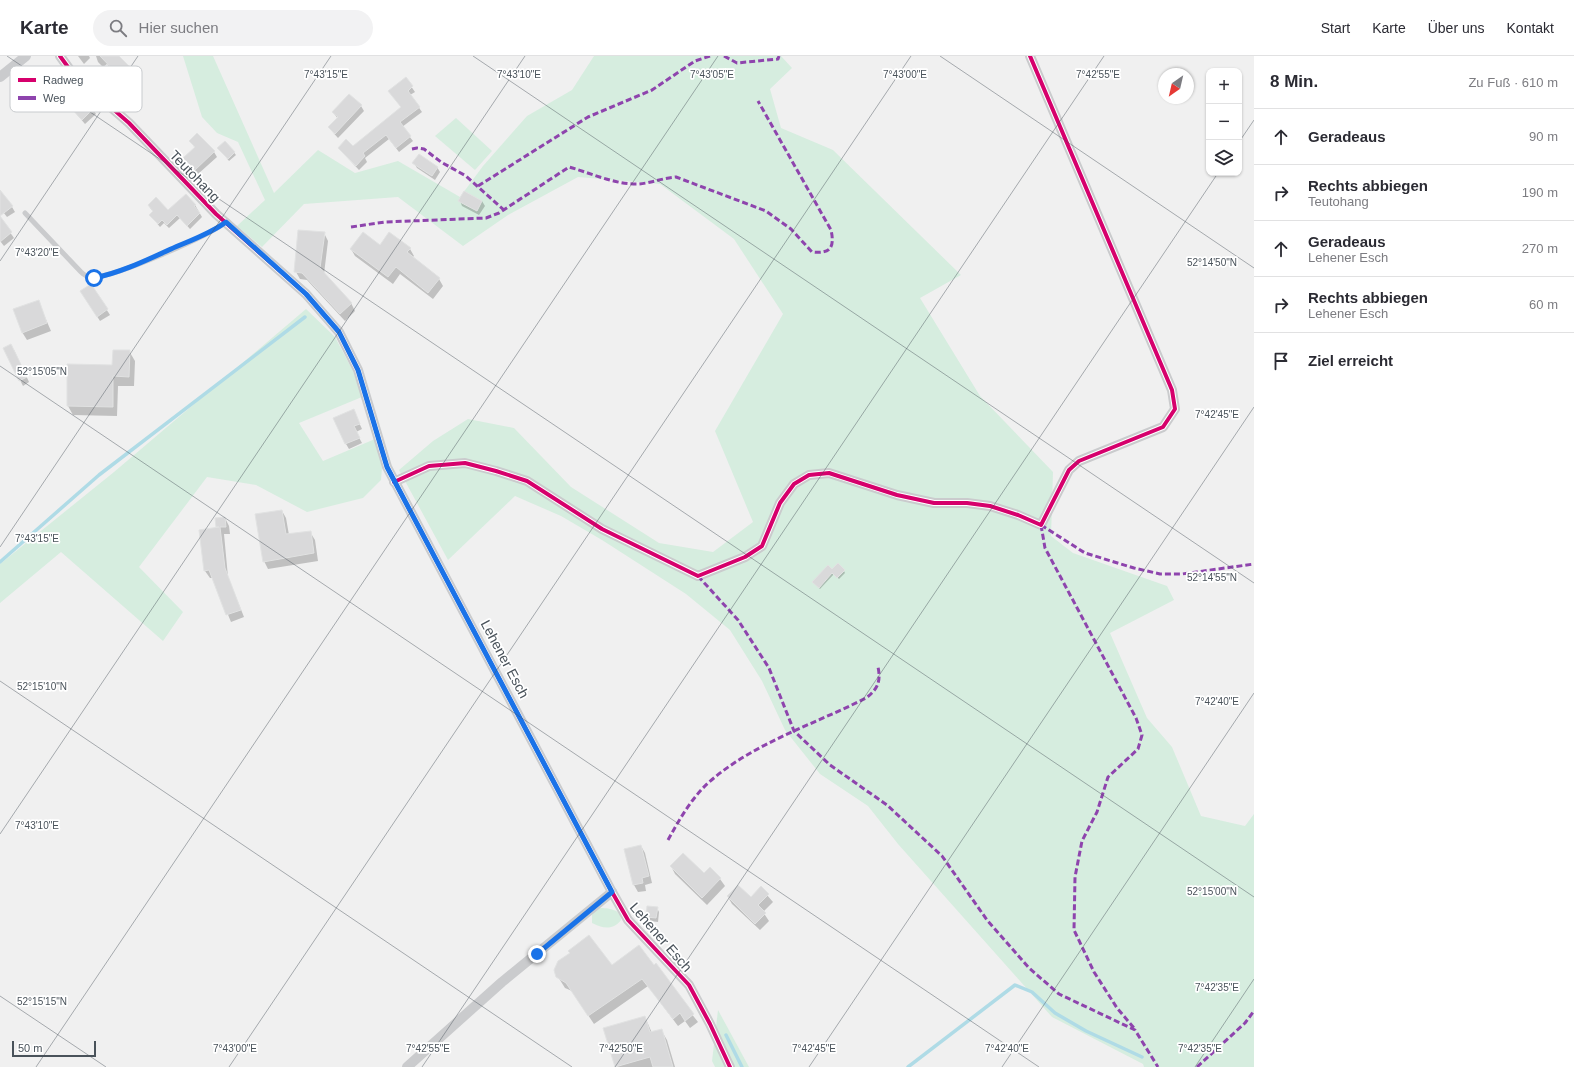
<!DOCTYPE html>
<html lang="de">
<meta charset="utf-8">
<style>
:root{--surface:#fff;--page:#f2f2f3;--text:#2b2b33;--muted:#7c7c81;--line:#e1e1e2}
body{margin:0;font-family:Arial,sans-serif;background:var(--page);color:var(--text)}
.controls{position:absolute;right:12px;top:12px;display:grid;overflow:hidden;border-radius:8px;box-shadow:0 1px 3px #0004}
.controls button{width:36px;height:36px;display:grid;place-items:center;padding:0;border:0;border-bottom:1px solid var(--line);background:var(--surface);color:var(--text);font:20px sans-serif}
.compass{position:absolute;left:1158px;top:12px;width:36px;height:36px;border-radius:50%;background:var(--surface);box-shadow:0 1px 3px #0004;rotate:214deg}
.scale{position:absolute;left:12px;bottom:10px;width:84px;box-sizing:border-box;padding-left:4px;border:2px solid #49525a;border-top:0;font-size:11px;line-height:14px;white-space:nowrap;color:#49525a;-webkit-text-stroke:3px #fff;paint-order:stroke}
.stop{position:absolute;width:12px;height:12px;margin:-9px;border:3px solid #1a73e8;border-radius:50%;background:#fff}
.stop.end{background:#1a73e8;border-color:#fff;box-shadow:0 1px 4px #0008}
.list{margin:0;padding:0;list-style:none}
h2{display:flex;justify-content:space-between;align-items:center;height:52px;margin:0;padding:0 16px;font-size:17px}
h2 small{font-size:13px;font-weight:400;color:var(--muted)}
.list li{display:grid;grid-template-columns:26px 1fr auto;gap:12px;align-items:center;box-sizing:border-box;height:56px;padding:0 16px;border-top:1px solid var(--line)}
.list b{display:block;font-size:15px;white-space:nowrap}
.list p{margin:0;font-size:13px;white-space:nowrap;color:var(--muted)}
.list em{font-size:13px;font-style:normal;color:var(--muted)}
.icon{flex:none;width:22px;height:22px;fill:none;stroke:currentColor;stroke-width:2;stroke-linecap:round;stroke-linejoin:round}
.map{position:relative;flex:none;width:1254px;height:1011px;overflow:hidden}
header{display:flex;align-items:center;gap:24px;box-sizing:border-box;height:56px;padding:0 20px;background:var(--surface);border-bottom:1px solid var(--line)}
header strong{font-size:19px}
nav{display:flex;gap:22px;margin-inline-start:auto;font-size:14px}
.search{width:280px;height:36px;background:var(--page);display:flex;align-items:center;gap:10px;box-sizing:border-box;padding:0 14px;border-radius:22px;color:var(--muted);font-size:15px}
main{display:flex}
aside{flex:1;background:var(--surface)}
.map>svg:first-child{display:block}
</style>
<header>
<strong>Karte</strong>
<div class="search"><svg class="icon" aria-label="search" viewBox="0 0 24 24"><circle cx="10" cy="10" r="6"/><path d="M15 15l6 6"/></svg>Hier suchen</div>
<nav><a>Start</a><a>Karte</a><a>Über uns</a><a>Kontakt</a></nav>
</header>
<main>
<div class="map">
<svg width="1254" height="1011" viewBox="0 0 1254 1011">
<rect width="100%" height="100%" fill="#f0f0f0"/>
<g fill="#d6eddf">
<path d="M 183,0 L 213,0 L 274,137 L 318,94 L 355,117 L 398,105 L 460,141 L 483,110 L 527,60 L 572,34 L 594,0 L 781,0 L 792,12 L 770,33 L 781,72 L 833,94 L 961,219 L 920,242 L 980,340 L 1053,416 L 1051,480 L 1073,497 L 1167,530 L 1174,544 L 1110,577 L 1147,662 L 1172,691 L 1201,760 L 1245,770 L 1254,758 L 1254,1011 L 1144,1011 L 1143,1008 L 1052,961 L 898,788 L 868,750 L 820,718 L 785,674 L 762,625 L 730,574 L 686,538 L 602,484 L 561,460 L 515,440 L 448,504 L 399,414 L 433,385 L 468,363 L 514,372 L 571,431 L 659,487 L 713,496 L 753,466 L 715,375 L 783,258 L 734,183 L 660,128 L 578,121 L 508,159 L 463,190 L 398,141 L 304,148 L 262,191 L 237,170 L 265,144 L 238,86 L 217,77 L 202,61 Z"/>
<path d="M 456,62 L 492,95 L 475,114 L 435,80 Z"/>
<path d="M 306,253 L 335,281 L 353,315 L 362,341 L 299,367 L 323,405 L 375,383 L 382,412 L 381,424 L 363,442 L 307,456 L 256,429 L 207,421 L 139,511 L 183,556 L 163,585 L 61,496 L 0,547 L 0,508 L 114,416 Z"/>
<path d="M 599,852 C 608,852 621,853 621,864 C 613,875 602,872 592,867 L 592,857 Z"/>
<path d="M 718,954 L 749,1011 L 715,1011 L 712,1005 Z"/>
</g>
<g fill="#0003">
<path d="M 78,0 L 89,0 L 90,2 L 84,8 Z"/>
<path d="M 96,0 L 118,0 L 134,19 L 125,27 L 107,8 L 103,11 L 98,6 Z"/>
<path d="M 406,23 L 415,36 L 410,39 L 422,56 L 402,71 L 413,85 L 399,96 L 389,83 L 365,102 L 367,106 L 359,114 L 339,93 L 353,91 L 402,52 L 393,40 Z"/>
<path d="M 62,41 L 93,53 L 96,58 L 85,68 Z"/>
<path d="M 361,50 L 364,55 L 338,82 L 329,72 L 338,63 L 333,56 Z"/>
<path d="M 190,85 L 214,96 L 217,101 L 198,118 L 184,102 L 195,92 Z"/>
<path d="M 225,86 L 236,99 L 229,105 L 220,94 Z"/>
<path d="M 414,107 L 437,111 L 440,116 L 435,124 L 417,112 Z"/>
<path d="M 0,141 L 12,151 L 15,156 L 7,161 L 0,152 Z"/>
<path d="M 460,145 L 482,145 L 485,150 L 479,159 L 462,150 Z"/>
<path d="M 195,149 L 202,161 L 190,173 L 180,162 L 169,172 L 164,167 L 160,171 L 150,159 L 153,156 L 149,150 L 168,155 Z"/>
<path d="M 0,162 L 14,182 L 4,190 L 0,185 Z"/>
<path d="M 324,177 L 328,185 L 324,218 L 351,247 L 355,255 L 345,265 L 307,224 L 300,223 L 296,216 Z"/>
<path d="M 380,190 L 410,193 L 414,200 L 412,202 L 439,223 L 443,230 L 433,243 L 400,218 L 393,228 L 355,200 L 351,193 Z"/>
<path d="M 91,229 L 110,259 L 100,265 L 84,240 Z"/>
<path d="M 38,245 L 51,275 L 27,284 L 22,276 Z"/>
<path d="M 4,292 L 14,294 L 29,326 L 23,330 Z"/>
<path d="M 129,295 L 135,305 L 134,330 L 118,330 L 117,360 L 73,359 L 68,350 Z"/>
<path d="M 356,360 L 362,373 L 356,376 L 362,387 L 349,393 L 346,388 Z"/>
<path d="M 282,455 L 286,462 L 289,479 L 310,476 L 315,484 L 318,505 L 268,513 L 264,505 Z"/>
<path d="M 225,462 L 229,470 L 230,478 L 224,478 L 228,521 L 244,561 L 231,566 L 213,522 L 210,522 L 205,515 L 218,472 L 216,463 Z"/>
<path d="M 832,514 L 844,515 L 845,517 L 839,523 L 834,518 L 820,533 L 815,528 Z"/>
<path d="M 641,790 L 645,797 L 652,827 L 645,829 L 646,835 L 638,836 L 634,829 L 625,794 Z"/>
<path d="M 671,810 L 720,823 L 725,830 L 707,849 L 675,818 Z"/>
<path d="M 761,832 L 773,846 L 763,856 L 769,865 L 760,874 L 732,848 L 728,841 L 751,842 Z"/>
<path d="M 657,852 L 659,856 L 658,866 L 649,865 L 647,861 Z"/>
<path d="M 612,910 L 654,910 L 698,966 L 690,972 L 685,965 L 678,970 L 648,930 L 594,968 L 572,935 L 565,932 L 555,916 Z"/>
<path d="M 645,961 L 652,977 L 661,974 L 667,984 L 675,1011 L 616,1011 L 605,973 Z"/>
</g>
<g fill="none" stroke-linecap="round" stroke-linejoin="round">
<g stroke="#afdbe6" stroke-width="3.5">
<path d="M 0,506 L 99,419 L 305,261"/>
<path d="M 726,979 L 742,1011"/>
<path d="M 908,1011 L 1015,929 L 1032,936 L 1055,957 L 1086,975 L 1142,1001"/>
</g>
</g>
<g fill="#d9d9da" stroke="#e1e2e2">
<path d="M 100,0 L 119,0 L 132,13 L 122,23 Z"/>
<path d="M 406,21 L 413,30 L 408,35 L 420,51 L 400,66 L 411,80 L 396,92 L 386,79 L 363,97 L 365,100 L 356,110 L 338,92 L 346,83 L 353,90 L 401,51 L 388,35 Z"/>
<path d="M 68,34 L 78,45 L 83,40 L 94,52 L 82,64 L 61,41 Z"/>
<path d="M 349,38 L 362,49 L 335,78 L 328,71 L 338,61 L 332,56 Z"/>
<path d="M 197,77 L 215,95 L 195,114 L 183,102 L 195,91 L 189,85 Z"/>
<path d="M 225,85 L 235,96 L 228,103 L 217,92 Z"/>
<path d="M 419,98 L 438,111 L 432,120 L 412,107 Z"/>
<path d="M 0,134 L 13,150 L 0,160 Z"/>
<path d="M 464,135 L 482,145 L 477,155 L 458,145 Z"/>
<path d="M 186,138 L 196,149 L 194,150 L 200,157 L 187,170 L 177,159 L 167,169 L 162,164 L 158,168 L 149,159 L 153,155 L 148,149 L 156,141 L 168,154 Z"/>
<path d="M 0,160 L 12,176 L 0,186 Z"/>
<path d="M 298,174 L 325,176 L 320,212 L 352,247 L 340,258 L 302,217 L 294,216 Z"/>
<path d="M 363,176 L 380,189 L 389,176 L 411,192 L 407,196 L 440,222 L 428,237 L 396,211 L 388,221 L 350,193 Z"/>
<path d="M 91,228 L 108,253 L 97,261 L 80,235 Z"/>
<path d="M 39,244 L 47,267 L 22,277 L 13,253 Z"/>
<path d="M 11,288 L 27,321 L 19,325 L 3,292 Z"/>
<path d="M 113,294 L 130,294 L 129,321 L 113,320 L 113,351 L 67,350 L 67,308 L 112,309 Z"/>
<path d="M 354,353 L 360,368 L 354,370 L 360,382 L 345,388 L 333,362 Z"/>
<path d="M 282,454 L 286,478 L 311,475 L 314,497 L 263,506 L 255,458 Z"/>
<path d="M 225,461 L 226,471 L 220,471 L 225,512 L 241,554 L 226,559 L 209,514 L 204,515 L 199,474 L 219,471 L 216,471 L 215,462 Z"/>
<path d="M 838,507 L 845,514 L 837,522 L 832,517 L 819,532 L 812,526 L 828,509 L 832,513 Z"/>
<path d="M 641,789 L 649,820 L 642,822 L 643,827 L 633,829 L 624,793 Z"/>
<path d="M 683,797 L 704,817 L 710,811 L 721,822 L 702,842 L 670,810 Z"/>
<path d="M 738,829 L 751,841 L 761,830 L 769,838 L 758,849 L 766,857 L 755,868 L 727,840 Z"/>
<path d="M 647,850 L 658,851 L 656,862 L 646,861 Z"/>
<path d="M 589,879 L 612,909 L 639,889 L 654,909 L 656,907 L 694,958 L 685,965 L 680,957 L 673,963 L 642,923 L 588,960 L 566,927 L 556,921 L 554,914 L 558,905 L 570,897 L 568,895 Z"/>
<path d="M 645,960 L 650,976 L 662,973 L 673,1011 L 653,1011 L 650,1001 L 615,1011 L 603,972 Z"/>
</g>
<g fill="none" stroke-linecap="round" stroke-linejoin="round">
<path stroke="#cacbcd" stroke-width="5" d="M 25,157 L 81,216 C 85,220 89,222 95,221 C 119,219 207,181 226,166"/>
<g stroke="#cacbcd" stroke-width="10">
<path d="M 60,0 L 73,18 L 129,67 L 216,158 L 306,238 L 339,276 L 358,314 L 387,411 L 612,836 L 628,864 L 689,929 L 710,968 L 730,1011"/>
<path d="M 0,21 L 26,0"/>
<path d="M 394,426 L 429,410 L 465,407 L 496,415 L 527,425 L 602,473 L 698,520 L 745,501 L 762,490 L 780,447 L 794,428 L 809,419 L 829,417 L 897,439 L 934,447 L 967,447 L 990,450 L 1018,459 L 1041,469 L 1069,414 L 1079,405 L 1163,371 L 1175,353 L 1172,334 L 1030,0"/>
<path d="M 407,1011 L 502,926 L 612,836"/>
</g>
<g stroke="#8e44ad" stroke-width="3" stroke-dasharray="6 3" stroke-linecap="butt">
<path d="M 724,0 L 737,7 L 778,3 L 779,0"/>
<path d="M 412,93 L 417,92 L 424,93 L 441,106 L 466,120 L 504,154"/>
<path d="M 478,130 L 588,61 L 652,34 L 695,5 L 710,0"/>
<path d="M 351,171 L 385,166 L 486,162 L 499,157 L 569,111 C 591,117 615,129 639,128 C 651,127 663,122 676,121 L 766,155 L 791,173 L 812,196 C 830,198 835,192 831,174 L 758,45"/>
<path d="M 1041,469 L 1045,492 L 1136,662 L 1142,679 L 1138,693 L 1108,721 L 1097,756 L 1082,785 L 1075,821 L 1074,874 L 1094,916 L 1117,952 L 1134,972"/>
<path d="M 1041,469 L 1085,497 L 1134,512 L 1160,518 L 1182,518 L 1254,508"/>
<path d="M 698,520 L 738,564 L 769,612 L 794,675 L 830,709 L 887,749 L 942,800 L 987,864 L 1029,912 L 1059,938 L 1135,974 L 1158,1011"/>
<path d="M 668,784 C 679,764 691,743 708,727 C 753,687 813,669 866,642 C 878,633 881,625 878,611"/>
<path d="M 1197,1011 L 1245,967 L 1254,955"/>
</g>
<defs>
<g id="cycleway">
<path d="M 60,0 L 73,18 L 129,67 L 216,158 L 306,238 L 339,276 L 358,314 L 387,411 L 612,836 L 628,864 L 689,929 L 710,968 L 730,1011"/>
<path d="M 394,426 L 429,410 L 465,407 L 496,415 L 527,425 L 602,473 L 698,520 L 745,501 L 762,490 L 780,447 L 794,428 L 809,419 L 829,417 L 897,439 L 934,447 L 967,447 L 990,450 L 1018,459 L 1041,469 L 1069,414 L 1079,405 L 1163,371 L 1175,353 L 1172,334 L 1030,0"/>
</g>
</defs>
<use href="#cycleway" stroke="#fff" stroke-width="6"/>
<use href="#cycleway" stroke="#d6006c" stroke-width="4"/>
</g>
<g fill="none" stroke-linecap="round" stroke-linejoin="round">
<path stroke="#1a73e8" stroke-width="5" d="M 94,222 C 120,217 147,204 171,193 C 189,185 210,178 226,166 L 306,238 L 339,276 L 358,314 L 387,411 L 612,836 L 537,898"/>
</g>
<path fill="none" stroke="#49525a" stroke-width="1" stroke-opacity="0.45" d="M 7,0 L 1254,841M 473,0 L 1254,527M 940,0 L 1254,212M 1239,86 L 1254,64M 0,205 L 138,0M 0,310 L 1039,1011M 0,491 L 331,0M 0,625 L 572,1011M 0,778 L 525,0M 0,940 L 106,1011M 36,1011 L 718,0M 229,1011 L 911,0M 422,1011 L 1104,0M 615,1011 L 1218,117M 809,1011 L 1254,351M 1002,1011 L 1254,637M 1195,1011 L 1254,923"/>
<g text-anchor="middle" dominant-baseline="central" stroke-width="3.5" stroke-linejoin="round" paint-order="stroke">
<g font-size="14" fill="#49525a" stroke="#fff">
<text transform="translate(195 120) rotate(46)">Teutohang</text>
<text transform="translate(505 603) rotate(62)">Lehener Esch</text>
<text transform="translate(661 881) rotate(49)">Lehener Esch</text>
</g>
</g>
<rect x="10" y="10" width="132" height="46" rx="6" fill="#fff" stroke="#c8cbce" stroke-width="1"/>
<rect x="18" y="22" width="18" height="4" fill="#d6006c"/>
<rect x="18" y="40" width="18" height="4" fill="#8e44ad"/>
<g font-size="11" fill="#49525a">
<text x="43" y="28">Radweg</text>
<text x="43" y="46">Weg</text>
</g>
<g font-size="10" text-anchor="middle" fill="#49525a" stroke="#fff" stroke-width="3.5" stroke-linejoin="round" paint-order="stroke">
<text x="326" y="22">7°43'15"E</text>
<text x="519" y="22">7°43'10"E</text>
<text x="712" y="22">7°43'05"E</text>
<text x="905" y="22">7°43'00"E</text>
<text x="1098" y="22">7°42'55"E</text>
<text x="37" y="200">7°43'20"E</text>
<text x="1212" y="210">52°14'50"N</text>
<text x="42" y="319">52°15'05"N</text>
<text x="1217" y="362">7°42'45"E</text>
<text x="37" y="486">7°43'15"E</text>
<text x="1212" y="525">52°14'55"N</text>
<text x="42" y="634">52°15'10"N</text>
<text x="1217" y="649">7°42'40"E</text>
<text x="37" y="773">7°43'10"E</text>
<text x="1212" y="839">52°15'00"N</text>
<text x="1217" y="935">7°42'35"E</text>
<text x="42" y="949">52°15'15"N</text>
<text x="235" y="996">7°43'00"E</text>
<text x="428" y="996">7°42'55"E</text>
<text x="621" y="996">7°42'50"E</text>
<text x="814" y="996">7°42'45"E</text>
<text x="1007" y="996">7°42'40"E</text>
<text x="1200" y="996">7°42'35"E</text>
</g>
</svg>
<div class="controls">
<button>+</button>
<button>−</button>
<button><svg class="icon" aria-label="layers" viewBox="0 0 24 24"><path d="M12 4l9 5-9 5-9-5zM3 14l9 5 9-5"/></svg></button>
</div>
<svg class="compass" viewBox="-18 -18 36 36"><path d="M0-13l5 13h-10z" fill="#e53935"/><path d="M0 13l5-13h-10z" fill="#7c7c81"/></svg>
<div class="scale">50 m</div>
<div class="stop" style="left:94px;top:222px"></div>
<div class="stop end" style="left:537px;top:898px"></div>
</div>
<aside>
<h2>8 Min.<small>Zu Fuß · 610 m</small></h2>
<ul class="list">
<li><svg class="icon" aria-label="ahead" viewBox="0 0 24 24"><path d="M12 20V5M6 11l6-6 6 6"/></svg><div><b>Geradeaus</b></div><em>90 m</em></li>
<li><svg class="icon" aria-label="right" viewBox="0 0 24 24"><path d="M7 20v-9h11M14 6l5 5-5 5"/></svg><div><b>Rechts abbiegen</b><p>Teutohang</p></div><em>190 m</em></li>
<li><svg class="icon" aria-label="ahead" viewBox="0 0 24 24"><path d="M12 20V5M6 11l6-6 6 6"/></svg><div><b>Geradeaus</b><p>Lehener Esch</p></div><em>270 m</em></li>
<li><svg class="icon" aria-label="right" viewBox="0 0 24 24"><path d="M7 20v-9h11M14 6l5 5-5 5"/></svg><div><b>Rechts abbiegen</b><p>Lehener Esch</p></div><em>60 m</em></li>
<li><svg class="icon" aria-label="arrive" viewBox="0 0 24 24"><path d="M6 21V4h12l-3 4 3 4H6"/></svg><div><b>Ziel erreicht</b></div></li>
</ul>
</aside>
</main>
